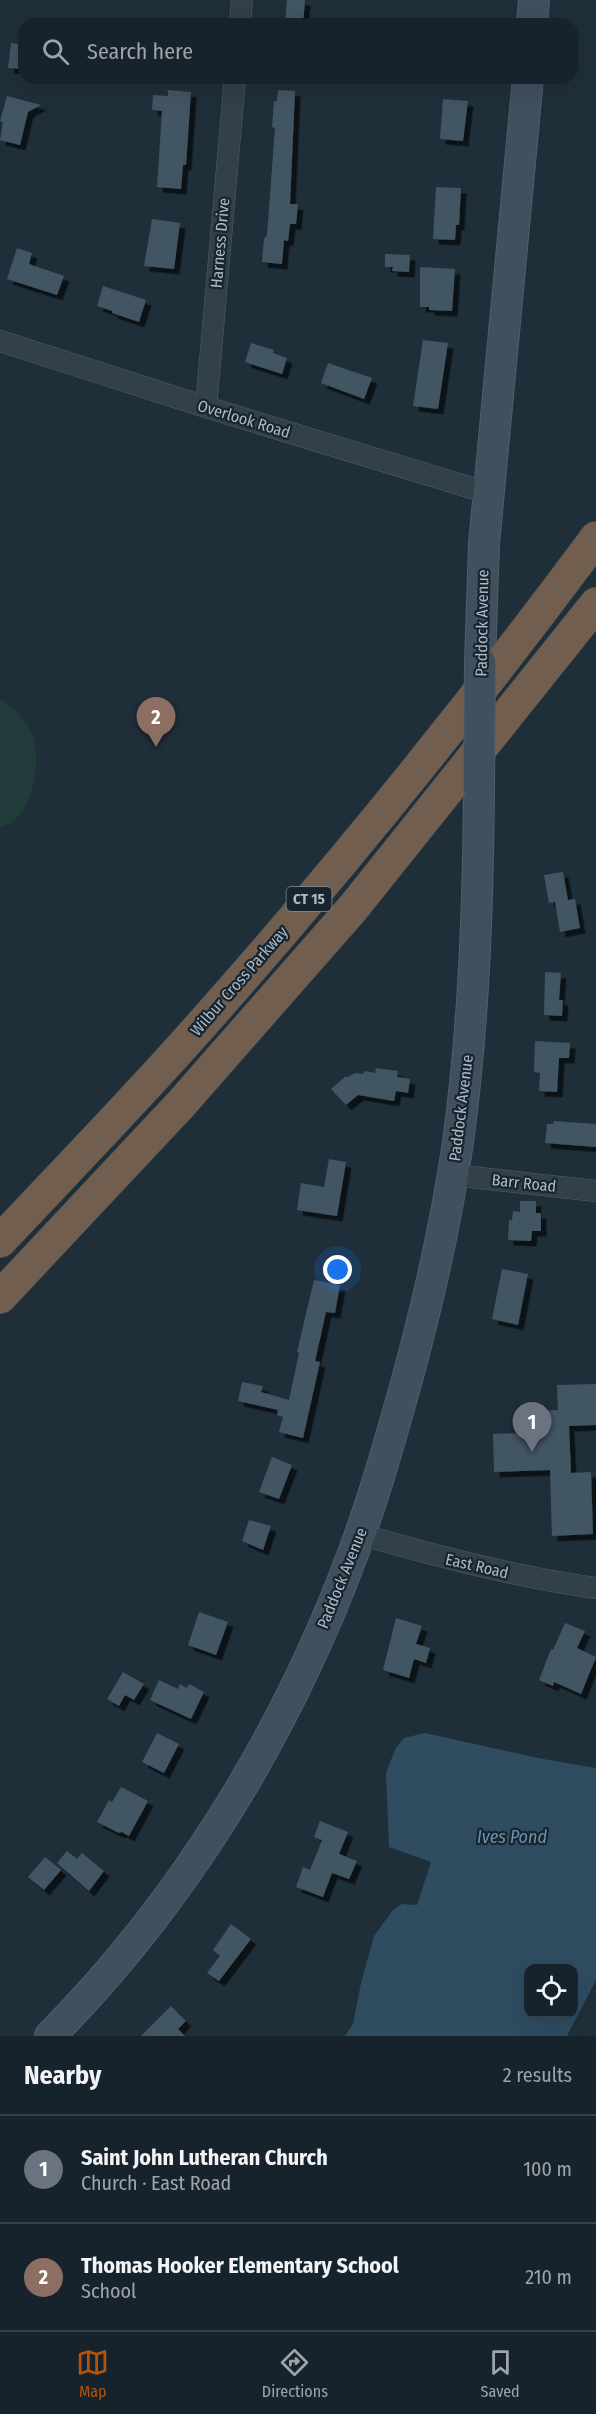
<!DOCTYPE html>
<meta charset="utf-8">
<style>
:root{--surface:#17232c;--page:#242f38;--text:#f1f3f6;--muted:#9ea4a9;--line:#364048;--accent:#b45309}
body{margin:0;font-family:"Fira Sans Condensed",sans-serif;background:var(--page);color:var(--text)}
.controls{position:absolute;right:18px;bottom:18px;display:grid;overflow:hidden;border-radius:12px;box-shadow:0 6px 24px #0002}
.controls button{width:54px;height:54px;display:grid;place-items:center;padding:0;border:0;border-bottom:2px solid var(--line);background:var(--surface);color:var(--text);font:30px sans-serif}
.you{position:absolute;left:338px;top:1270px;width:21px;height:21px;margin:-15px;border:4px solid #fff;border-radius:50%;background:#1a73e8;box-shadow:0 0 0 9px #1a73e833}
.badge{display:grid;place-items:center;width:39px;height:39px;border-radius:50%;background:var(--accent);color:#fff;font-size:20px;font-weight:700}
.pin{position:absolute;translate:-50% -50px;filter:drop-shadow(0 2px 3px #0008)}
.pin::after{content:'';position:absolute;top:32px;width:21px;height:18px;background:inherit;clip-path:polygon(0 0,100% 0,50% 100%)}
.list{margin:0;padding:0;list-style:none}
h2{display:flex;justify-content:space-between;align-items:center;height:78px;margin:0;padding:0 24px;font-size:26px}
h2 small{font-size:20px;font-weight:400;color:var(--muted)}
.list li{display:grid;grid-template-columns:39px 1fr auto;gap:18px;align-items:center;box-sizing:border-box;height:108px;padding:0 24px;border-top:2px solid var(--line)}
.list b{display:block;font-size:22px;white-space:nowrap}
.list p{margin:0;font-size:20px;white-space:nowrap;color:var(--muted)}
.list em{font-size:20px;font-style:normal;color:var(--muted)}
.icon{flex:none;width:33px;height:33px;fill:none;stroke:currentColor;stroke-width:2;stroke-linecap:round;stroke-linejoin:round}
.map{position:relative;flex:none;width:596px;height:2036px;overflow:hidden}
.search{position:absolute;background:var(--surface);box-shadow:0 6px 24px #0002;left:18px;right:18px;top:18px;height:66px;display:flex;align-items:center;gap:15px;box-sizing:border-box;padding:0 21px;border-radius:18px;color:var(--muted);font-size:22px}
.sheet{height:294px;background:var(--surface)}
nav{display:flex;justify-content:space-around;align-items:center;box-sizing:border-box;height:84px;border-top:2px solid var(--line);background:var(--surface);font-size:16px;color:var(--muted)}
nav a{display:grid;justify-items:center;gap:3px}
nav .on{color:var(--accent)}
.map>svg:first-child{display:block}
</style>
<div class="map">
<svg width="596" height="2036" viewBox="0 0 596 2036">
<defs>
<filter id="shadow"><feDropShadow dx="5.5" dy="5.5" stdDeviation="0" flood-color="#0009"/></filter>
</defs>
<rect width="100%" height="100%" fill="#1f2f3a"/>
<path fill="#213b3a" d="M 0,699 C 11,705 24,717 30,729 C 43,754 35,803 13,822 C 9,824 4,826 0,828 Z"/>
<path fill="#2f4c61" fill-rule="evenodd" d="M 425,1733 L 543,1759 L 596,1768 L 596,1980 L 567,2036 L 345,2036 L 353,2024 L 361,1983 L 374,1936 L 393,1910 L 402,1904 L 417,1905 L 431,1862 L 389,1847 L 386,1772 L 396,1748 L 404,1738 ZM 528,1968 L 574,1968 L 574,2014 L 528,2014 Z"/>
<g fill="#425562" filter="url(#shadow)">
<path d="M 287,0 L 305,0 L 303,24 L 285,24 Z"/>
<path d="M 11,43 L 24,45 L 24,69 L 8,68 Z"/>
<path d="M 168,90 L 191,92 L 186,165 L 183,165 L 181,189 L 157,187 L 162,111 L 152,110 L 153,95 L 168,96 Z"/>
<path d="M 278,90 L 295,91 L 290,204 L 298,204 L 296,224 L 290,224 L 288,241 L 284,240 L 282,264 L 262,262 L 264,239 L 267,235 L 275,128 L 272,127 L 274,101 L 277,101 Z"/>
<path d="M 7,96 L 41,105 L 28,112 L 20,145 L 0,140 L 3,122 L 0,121 Z"/>
<path d="M 443,99 L 468,101 L 463,141 L 440,139 Z"/>
<path d="M 436,187 L 461,188 L 459,225 L 456,225 L 455,240 L 433,239 Z"/>
<path d="M 152,219 L 180,223 L 174,269 L 144,266 Z"/>
<path d="M 17,248 L 32,253 L 29,264 L 64,276 L 57,295 L 7,279 Z"/>
<path d="M 385,254 L 410,255 L 409,272 L 392,271 L 393,267 L 385,267 Z"/>
<path d="M 420,267 L 455,269 L 452,311 L 429,310 L 429,307 L 420,307 Z"/>
<path d="M 103,286 L 146,300 L 139,322 L 112,313 L 112,311 L 97,306 Z"/>
<path d="M 423,340 L 448,343 L 438,409 L 413,406 Z"/>
<path d="M 251,343 L 274,350 L 273,353 L 287,358 L 282,374 L 245,362 Z"/>
<path d="M 328,363 L 372,378 L 364,399 L 321,383 Z"/>
<path d="M 563,872 L 568,900 L 575,899 L 580,928 L 560,932 L 555,902 L 549,903 L 544,875 Z"/>
<path d="M 545,972 L 561,973 L 559,1000 L 563,1000 L 562,1016 L 544,1015 Z"/>
<path d="M 535,1041 L 570,1043 L 569,1058 L 559,1058 L 557,1092 L 539,1091 L 540,1073 L 534,1072 Z"/>
<path d="M 376,1068 L 398,1071 L 397,1077 L 410,1079 L 408,1093 L 396,1091 L 394,1101 L 358,1095 L 346,1105 L 331,1089 L 345,1077 L 348,1077 L 355,1073 L 363,1074 L 364,1071 L 375,1073 Z"/>
<path d="M 554,1121 L 596,1124 L 596,1147 L 545,1143 L 547,1124 L 553,1124 Z"/>
<path d="M 329,1159 L 346,1162 L 337,1216 L 297,1210 L 301,1183 L 324,1187 Z"/>
<path d="M 520,1201 L 536,1201 L 536,1213 L 541,1213 L 541,1231 L 532,1231 L 531,1241 L 508,1240 L 509,1220 L 512,1220 L 513,1211 L 520,1212 Z"/>
<path d="M 502,1269 L 528,1274 L 518,1325 L 492,1319 Z"/>
<path d="M 314,1280 L 340,1285 L 335,1313 L 326,1312 L 315,1361 L 320,1362 L 303,1438 L 279,1432 L 283,1417 L 277,1415 L 278,1410 L 238,1401 L 242,1382 L 263,1386 L 261,1392 L 289,1400 L 299,1353 L 297,1352 Z"/>
<path d="M 596,1384 L 596,1425 L 569,1426 L 571,1473 L 591,1472 L 593,1534 L 552,1536 L 550,1470 L 494,1472 L 493,1434 L 542,1432 L 541,1411 L 558,1410 L 557,1385 Z"/>
<path d="M 272,1457 L 292,1465 L 279,1499 L 259,1492 Z"/>
<path d="M 249,1520 L 271,1526 L 263,1550 L 242,1541 Z"/>
<path d="M 199,1612 L 228,1622 L 216,1655 L 188,1645 Z"/>
<path d="M 396,1618 L 422,1626 L 416,1644 L 430,1648 L 426,1663 L 414,1659 L 409,1678 L 383,1670 Z"/>
<path d="M 565,1623 L 585,1631 L 577,1648 L 596,1657 L 581,1694 L 554,1682 L 553,1686 L 539,1680 L 551,1649 L 553,1650 Z"/>
<path d="M 123,1672 L 144,1684 L 134,1700 L 125,1695 L 119,1706 L 107,1699 Z"/>
<path d="M 159,1680 L 178,1689 L 180,1684 L 187,1688 L 189,1684 L 204,1692 L 191,1719 L 150,1700 Z"/>
<path d="M 157,1733 L 179,1744 L 164,1773 L 142,1762 Z"/>
<path d="M 121,1787 L 148,1801 L 129,1836 L 122,1832 L 119,1833 L 97,1822 L 109,1800 L 112,1802 Z"/>
<path d="M 320,1821 L 348,1832 L 339,1854 L 357,1861 L 349,1879 L 332,1873 L 323,1897 L 296,1887 L 303,1867 L 310,1870 L 322,1840 L 314,1837 Z"/>
<path d="M 67,1851 L 77,1859 L 82,1853 L 104,1871 L 89,1891 L 57,1863 Z"/>
<path d="M 45,1857 L 61,1870 L 44,1890 L 28,1877 Z"/>
<path d="M 231,1924 L 251,1939 L 219,1981 L 207,1973 L 220,1956 L 213,1950 Z"/>
<path d="M 171,2006 L 186,2021 L 178,2029 L 185,2036 L 141,2036 Z"/>
</g>
<g fill="none" stroke-linecap="round" stroke-linejoin="round">
<defs>
<g id="street">
<path d="M 240,24 L 242,0"/>
<path d="M 0,341 L 206,407 L 488,493"/>
<path d="M 206,407 L 235,78"/>
<path d="M 453,1175 L 596,1191"/>
<path d="M 360,1534 C 438,1557 516,1577 596,1588"/>
</g>
<g id="secondary">
<path d="M 532,24 L 534,0"/>
<path d="M 480,662 L 484,544 L 528,78"/>
<path d="M 50,2036 C 184,1901 286,1733 352,1556 C 373,1501 389,1444 405,1387 C 427,1307 446,1225 458,1142 C 474,1025 478,907 479,789"/>
</g>
<g id="highway">
<path d="M 0,1241 C 62,1175 126,1109 187,1041 C 331,880 467,712 596,538"/>
<path d="M 0,1297 L 181,1104 L 353,908 L 596,604"/>
</g>
</defs>
<use href="#street" stroke="#505e68" stroke-width="22"/>
<use href="#secondary" stroke="#505e68" stroke-width="32"/>
<use href="#highway" stroke="#3d4b55" stroke-width="34"/>
<use href="#street" stroke="#32404a" stroke-width="21"/>
<use href="#secondary" stroke="#40505e" stroke-width="30"/>
<use href="#highway" stroke="#715e4f" stroke-width="33"/>
<defs>
<path id="secondary-bridge" d="M 479,789 L 480,662"/>
</defs>
<use href="#secondary-bridge" stroke="#505e68" stroke-width="32" stroke-linecap="butt"/>
<use href="#secondary-bridge" stroke="#40505e" stroke-width="30"/>
</g>
<g text-anchor="middle" dominant-baseline="central" stroke-width="4.5" stroke-linejoin="round" paint-order="stroke">
<rect fill="#18252f" stroke="#808e99" stroke-width="1.5" x="286.5" y="887" width="45" height="24" rx="4.5"/>
<g font-size="15" font-weight="bold" fill="#adbbc7">
<text x="309" y="899">CT 15</text>
</g>
<g font-size="16" fill="#adbbc7" stroke="#18252f">
<text transform="translate(220 243) rotate(-85)">Harness Drive</text>
<text transform="translate(244 419) rotate(17)">Overlook Road</text>
<text transform="translate(482 623) rotate(-89)">Paddock Avenue</text>
<text transform="translate(239 981) rotate(-49)">Wilbur Cross Parkway</text>
<text transform="translate(461 1108) rotate(-83)">Paddock Avenue</text>
<text transform="translate(524 1183) rotate(6)">Barr Road</text>
<text transform="translate(477 1566) rotate(13)">East Road</text>
<text transform="translate(342 1578) rotate(-68)">Paddock Avenue</text>
</g>
<g font-size="18" font-style="italic" fill="#6a93ae" stroke="#18252f">
<text x="512" y="1837">Ives Pond</text>
</g>
</g>
</svg>
<div class="controls">
<button><svg class="icon" aria-label="locate" viewBox="0 0 24 24"><circle cx="12" cy="12" r="6"/><path d="M12 2v4M12 18v4M2 12h4M18 12h4"/></svg></button>
</div>
<div class="you"></div>
<div class="pin badge" style="left:532px;top:1452px;background:#6b7280">1</div>
<div class="pin badge" style="left:156px;top:747px;background:#8d6e63">2</div>
<div class="search"><svg class="icon" aria-label="search" viewBox="0 0 24 24"><circle cx="10" cy="10" r="6"/><path d="M15 15l6 6"/></svg>Search here</div>
</div>
<section class="sheet">
<h2>Nearby<small>2 results</small></h2>
<ul class="list">
<li><span class="badge" style="background:#6b7280">1</span><div><b>Saint John Lutheran Church</b><p>Church · East Road</p></div><em>100 m</em></li>
<li><span class="badge" style="background:#8d6e63">2</span><div><b>Thomas Hooker Elementary School</b><p>School</p></div><em>210 m</em></li>
</ul>
</section>
<nav>
<a class="on"><svg class="icon" aria-label="map" viewBox="0 0 24 24"><path d="M3 6l6-2 6 2 6-2v14l-6 2-6-2-6 2zM9 4v14M15 6v14"/></svg>Map</a>
<a><svg class="icon" aria-label="directions" viewBox="0 0 24 24"><path d="M12 3l9 9-9 9-9-9zM9 14v-3h6M13 9l2 2-2 2"/></svg>Directions</a>
<a><svg class="icon" aria-label="saved" viewBox="0 0 24 24"><path d="M7 4h10v16l-5-4-5 4z"/></svg>Saved</a>
</nav>
